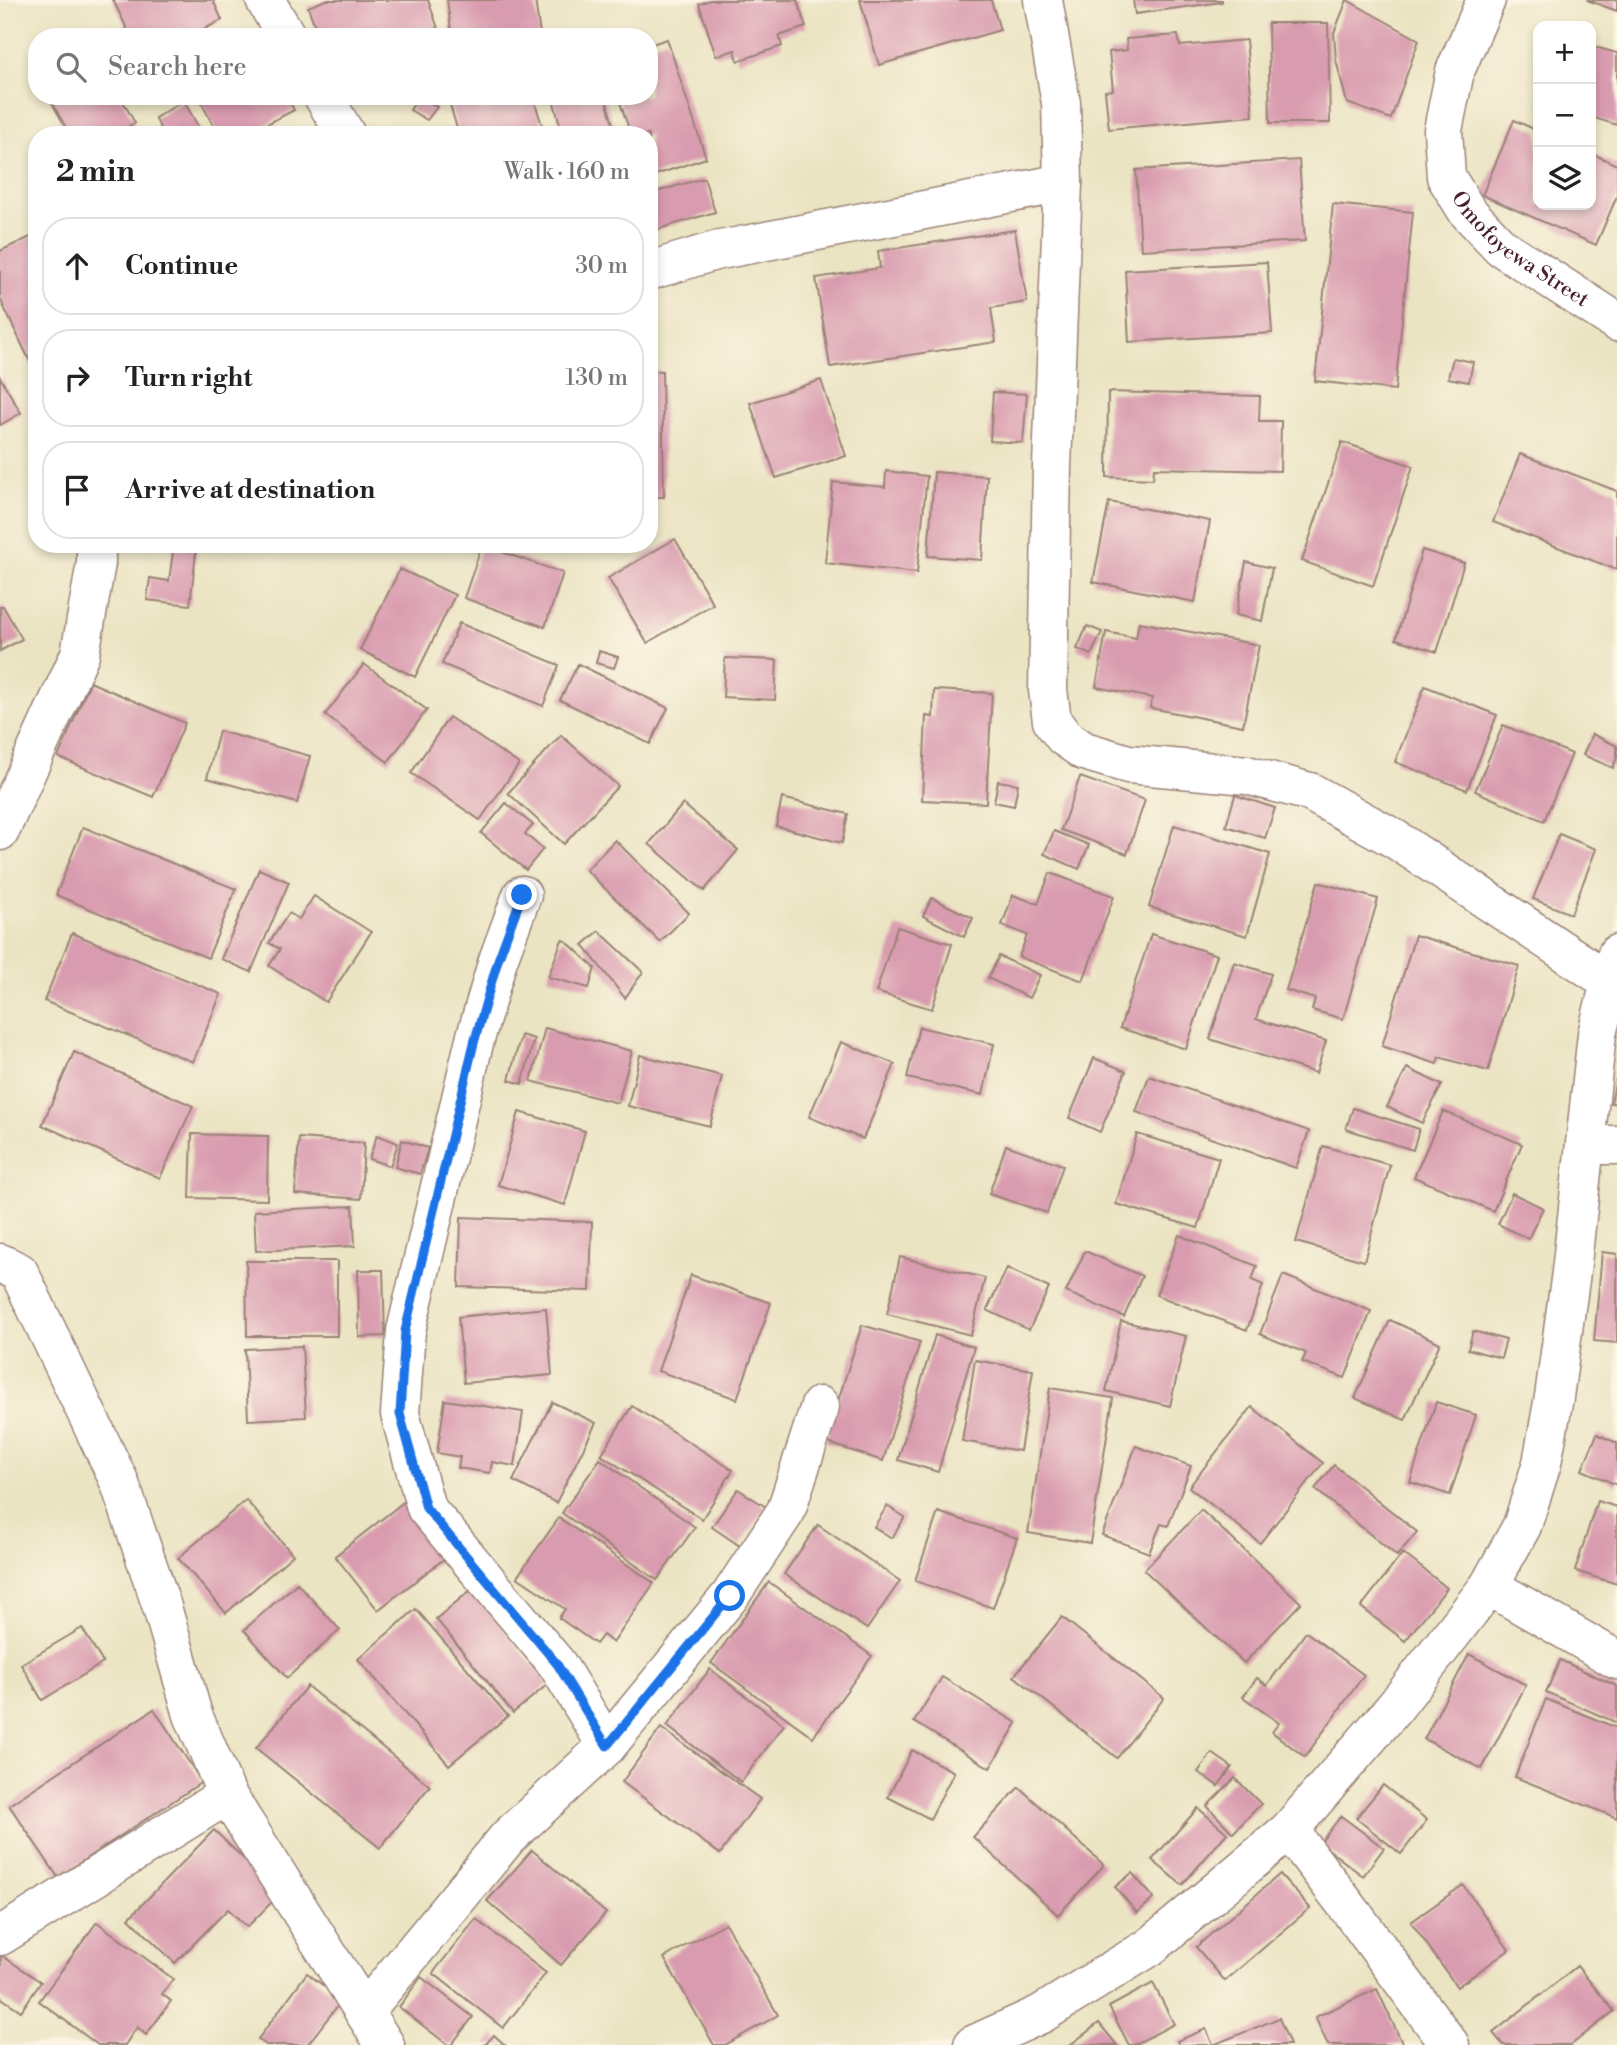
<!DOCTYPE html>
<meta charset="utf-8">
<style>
:root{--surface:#fff;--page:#f6f6f6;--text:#222;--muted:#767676;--line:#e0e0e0}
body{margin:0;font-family:"Libre Bodoni",serif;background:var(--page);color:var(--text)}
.controls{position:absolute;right:21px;top:21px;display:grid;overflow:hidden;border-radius:14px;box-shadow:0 4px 10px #0003}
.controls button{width:63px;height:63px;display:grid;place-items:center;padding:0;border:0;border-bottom:2px solid var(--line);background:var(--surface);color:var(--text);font:35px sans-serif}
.stop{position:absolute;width:21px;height:21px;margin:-16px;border:5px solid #1a73e8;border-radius:50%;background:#fff}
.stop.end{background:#1a73e8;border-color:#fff;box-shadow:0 2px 7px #0008}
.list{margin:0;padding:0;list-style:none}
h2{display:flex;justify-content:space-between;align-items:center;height:91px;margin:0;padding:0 28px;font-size:30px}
h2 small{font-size:23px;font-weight:400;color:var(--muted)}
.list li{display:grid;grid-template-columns:46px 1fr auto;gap:21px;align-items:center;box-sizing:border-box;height:98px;margin:0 14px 14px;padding:0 14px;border:2px solid var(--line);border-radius:28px}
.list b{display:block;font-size:26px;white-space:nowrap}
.list em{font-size:23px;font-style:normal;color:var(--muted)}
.icon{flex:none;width:38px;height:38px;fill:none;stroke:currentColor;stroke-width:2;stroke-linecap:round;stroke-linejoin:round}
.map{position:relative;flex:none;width:1617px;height:2045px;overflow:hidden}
.search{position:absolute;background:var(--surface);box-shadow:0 4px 10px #0003;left:28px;top:28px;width:630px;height:77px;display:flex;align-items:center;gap:18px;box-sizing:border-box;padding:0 24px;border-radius:28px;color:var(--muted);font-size:26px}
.panel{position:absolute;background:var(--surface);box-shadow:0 4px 10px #0003;left:28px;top:126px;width:630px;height:427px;border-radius:28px}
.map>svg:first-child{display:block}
</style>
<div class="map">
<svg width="1617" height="2045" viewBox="0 0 1617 2045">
<rect width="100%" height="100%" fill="#fcf5e5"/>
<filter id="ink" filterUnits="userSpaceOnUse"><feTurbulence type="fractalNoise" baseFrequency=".0143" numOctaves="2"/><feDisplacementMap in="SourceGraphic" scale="14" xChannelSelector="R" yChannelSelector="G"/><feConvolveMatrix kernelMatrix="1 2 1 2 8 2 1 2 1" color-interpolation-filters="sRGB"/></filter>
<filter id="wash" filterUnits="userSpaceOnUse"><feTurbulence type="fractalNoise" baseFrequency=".00686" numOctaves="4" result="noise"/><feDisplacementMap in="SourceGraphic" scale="28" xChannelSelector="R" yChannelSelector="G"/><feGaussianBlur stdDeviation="1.57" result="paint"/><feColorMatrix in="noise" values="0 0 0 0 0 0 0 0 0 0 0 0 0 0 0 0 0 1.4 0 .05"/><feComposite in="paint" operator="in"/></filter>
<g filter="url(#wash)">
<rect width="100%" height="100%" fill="#ebe4c3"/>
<g id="blocks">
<g fill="#d99baf">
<path d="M 113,0 L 213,0 L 222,20 L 189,37 L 131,37 Z"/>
<path d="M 326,0 L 428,0 L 441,37 L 319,37 L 308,7 Z"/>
<path d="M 447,0 L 535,0 L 540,34 L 519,37 L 452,37 Z"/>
<path d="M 710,0 L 797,0 L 806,27 L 779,36 L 782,46 L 738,61 L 735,50 L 716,56 L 699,4 Z"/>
<path d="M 860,0 L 991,0 L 1000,30 L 879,65 Z"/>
<path d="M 1133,0 L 1222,0 L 1222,2 L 1135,14 Z"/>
<path d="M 1347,0 L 1419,40 L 1391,119 L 1347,103 L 1336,60 L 1334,33 Z"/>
<path d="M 1587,0 L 1617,0 L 1617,11 Z"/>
<path d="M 1268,23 L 1328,23 L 1330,123 L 1270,123 Z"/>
<path d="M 1178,35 L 1180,46 L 1246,40 L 1253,116 L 1109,129 L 1105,91 L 1113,90 L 1109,52 L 1127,50 L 1126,39 Z"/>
<path d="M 667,39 L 706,158 L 649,177 L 649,135 L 631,135 L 618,96 L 649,96 L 649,45 Z"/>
<path d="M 1591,46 L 1617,53 L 1617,125 L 1591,117 Z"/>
<path d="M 54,96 L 120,96 L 135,123 L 112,135 L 70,135 L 50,99 Z"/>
<path d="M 198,96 L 287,96 L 294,110 L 246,135 L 218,135 Z"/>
<path d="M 419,96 L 437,107 L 427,120 L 410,110 Z"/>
<path d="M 481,96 L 533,96 L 545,135 L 459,135 L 450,105 Z"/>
<path d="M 552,96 L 605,96 L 616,135 L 563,135 Z"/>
<path d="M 184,101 L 203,135 L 164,135 L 155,118 Z"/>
<path d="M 1514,120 L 1538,131 L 1538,205 L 1591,205 L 1591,153 L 1617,165 L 1617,196 L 1596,245 L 1482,195 Z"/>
<path d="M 1299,160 L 1305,241 L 1141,250 L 1136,170 Z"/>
<path d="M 704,178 L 715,212 L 649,232 L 649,194 Z"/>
<path d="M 1333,204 L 1413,212 L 1395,390 L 1315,381 Z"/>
<path d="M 1015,230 L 1027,302 L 991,308 L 996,342 L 830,367 L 816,278 L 880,268 L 878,251 Z"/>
<path d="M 37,234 L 37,376 L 0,299 L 0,251 Z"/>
<path d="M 1267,262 L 1272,333 L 1129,342 L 1125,270 Z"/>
<path d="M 1453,358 L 1473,362 L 1469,382 L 1448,378 Z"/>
<path d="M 649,371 L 662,371 L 664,497 L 649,497 Z"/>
<path d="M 0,377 L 21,413 L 0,425 Z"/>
<path d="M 821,380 L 846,456 L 776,478 L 750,403 Z"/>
<path d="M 993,392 L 1027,394 L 1023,443 L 990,441 Z"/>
<path d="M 1108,392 L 1260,396 L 1259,421 L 1281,421 L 1280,471 L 1154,468 L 1153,479 L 1107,477 Z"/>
<path d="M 1342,442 L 1413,466 L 1373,586 L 1302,561 Z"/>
<path d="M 1520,454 L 1617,491 L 1617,570 L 1493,522 Z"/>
<path d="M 886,471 L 927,476 L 917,573 L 825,563 L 833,482 L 885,487 Z"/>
<path d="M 934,472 L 987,476 L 982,560 L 928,556 Z"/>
<path d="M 1109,502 L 1210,521 L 1195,602 L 1093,582 Z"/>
<path d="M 675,539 L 713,604 L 647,643 L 608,578 Z"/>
<path d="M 174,544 L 197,544 L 190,605 L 147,600 L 150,578 L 169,581 Z"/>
<path d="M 482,545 L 563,573 L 545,627 L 464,598 Z"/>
<path d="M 1422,550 L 1464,563 L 1437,652 L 1396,639 Z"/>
<path d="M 1246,562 L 1272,568 L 1262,621 L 1236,615 Z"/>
<path d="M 400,569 L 455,595 L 415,677 L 360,650 Z"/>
<path d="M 3,606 L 22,639 L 0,651 L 0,607 Z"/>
<path d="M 1139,622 L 1259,645 L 1243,726 L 1150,708 L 1152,698 L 1096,687 L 1106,632 L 1136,638 Z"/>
<path d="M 459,623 L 559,665 L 543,706 L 442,664 Z"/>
<path d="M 1087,626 L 1102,632 L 1091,655 L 1077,649 Z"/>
<path d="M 599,651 L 618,657 L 614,668 L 596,663 Z"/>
<path d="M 725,658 L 777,660 L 775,700 L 723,697 Z"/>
<path d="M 364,664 L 427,710 L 388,762 L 325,715 Z"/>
<path d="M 578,664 L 668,708 L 650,744 L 560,700 Z"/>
<path d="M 90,682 L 185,723 L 153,797 L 58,757 Z"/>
<path d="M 1425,686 L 1497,715 L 1467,790 L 1395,762 Z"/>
<path d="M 934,690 L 992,693 L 986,803 L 922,800 L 926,716 L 933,717 Z"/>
<path d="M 449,717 L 519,764 L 480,820 L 411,773 Z"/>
<path d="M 1503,725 L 1572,754 L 1544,821 L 1475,791 Z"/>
<path d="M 219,731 L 310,756 L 297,803 L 207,778 Z"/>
<path d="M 1592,734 L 1617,746 L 1617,757 L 1613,768 L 1583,755 Z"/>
<path d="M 561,735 L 618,786 L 564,844 L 508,793 Z"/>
<path d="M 1080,777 L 1145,800 L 1127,854 L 1061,830 Z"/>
<path d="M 998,781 L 1018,784 L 1014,806 L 994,802 Z"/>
<path d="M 1235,795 L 1275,808 L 1265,838 L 1226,826 Z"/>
<path d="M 782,798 L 848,814 L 842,843 L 776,826 Z"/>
<path d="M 506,803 L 533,825 L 525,834 L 543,849 L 526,870 L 481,833 Z"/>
<path d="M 683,804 L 738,850 L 704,891 L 649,844 Z"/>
<path d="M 1174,825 L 1270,854 L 1247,936 L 1149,907 Z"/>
<path d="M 83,827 L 236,889 L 208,958 L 56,895 Z"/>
<path d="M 1054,831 L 1089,845 L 1079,869 L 1044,854 Z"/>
<path d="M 1559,834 L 1596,849 L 1571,914 L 1533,899 Z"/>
<path d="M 615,840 L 689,913 L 660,942 L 586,870 Z"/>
<path d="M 259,869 L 289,882 L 251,972 L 221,959 Z"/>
<path d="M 1050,873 L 1114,896 L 1083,981 L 1019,957 L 1027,935 L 1002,925 L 1013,895 L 1038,904 Z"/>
<path d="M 1318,882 L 1378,899 L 1343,1019 L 1312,1010 L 1315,999 L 1286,990 Z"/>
<path d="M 314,896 L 371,932 L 326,1002 L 269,966 L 280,949 L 269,943 L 289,913 L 299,919 Z"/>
<path d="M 932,898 L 973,918 L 964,937 L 923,916 Z"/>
<path d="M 897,927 L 952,944 L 932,1009 L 876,992 Z"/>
<path d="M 599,931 L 643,972 L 625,998 L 583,945 Z"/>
<path d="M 72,933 L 221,994 L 193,1062 L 44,1001 Z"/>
<path d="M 1151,934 L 1217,955 L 1186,1049 L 1120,1028 Z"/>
<path d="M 1415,935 L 1519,966 L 1488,1071 L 1439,1057 L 1437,1064 L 1382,1046 Z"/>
<path d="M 562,940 L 566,941 L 595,968 L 589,988 L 548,977 Z"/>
<path d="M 999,956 L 1040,975 L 1029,998 L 988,978 Z"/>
<path d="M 1234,962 L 1271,974 L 1256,1019 L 1326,1041 L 1316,1073 L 1210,1039 Z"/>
<path d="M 919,1027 L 994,1044 L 983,1095 L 907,1078 Z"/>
<path d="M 545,1028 L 632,1051 L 618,1103 L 531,1081 Z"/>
<path d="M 521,1035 L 534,1039 L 522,1084 L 509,1080 Z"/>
<path d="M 841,1042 L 895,1064 L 863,1139 L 809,1117 Z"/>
<path d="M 74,1052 L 193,1106 L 160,1178 L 42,1125 Z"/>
<path d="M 640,1055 L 722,1076 L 710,1126 L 628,1106 Z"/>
<path d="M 1094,1058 L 1126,1071 L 1100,1132 L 1069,1118 Z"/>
<path d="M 1407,1068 L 1442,1085 L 1422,1123 L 1387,1107 Z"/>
<path d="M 1149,1076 L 1309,1131 L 1296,1168 L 1136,1112 Z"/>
<path d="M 1616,1079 L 1617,1079 L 1617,1104 L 1611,1103 Z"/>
<path d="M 1353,1108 L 1419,1129 L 1413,1150 L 1346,1129 Z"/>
<path d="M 1443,1111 L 1522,1144 L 1493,1211 L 1414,1177 Z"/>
<path d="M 519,1112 L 585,1131 L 565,1205 L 498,1185 Z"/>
<path d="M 192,1134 L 268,1136 L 267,1200 L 190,1198 Z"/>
<path d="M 1137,1134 L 1219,1158 L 1198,1228 L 1116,1204 Z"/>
<path d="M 377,1135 L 398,1143 L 390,1166 L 369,1159 Z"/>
<path d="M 299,1138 L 364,1143 L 361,1199 L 295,1194 Z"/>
<path d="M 402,1140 L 428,1148 L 420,1174 L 395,1167 Z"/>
<path d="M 1006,1145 L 1063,1165 L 1047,1213 L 989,1194 Z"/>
<path d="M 1323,1146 L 1390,1165 L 1364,1261 L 1296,1242 Z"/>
<path d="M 1512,1193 L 1543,1208 L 1528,1239 L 1498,1224 Z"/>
<path d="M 353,1206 L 355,1246 L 256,1251 L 254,1211 Z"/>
<path d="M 461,1217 L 592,1222 L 590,1291 L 459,1287 Z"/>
<path d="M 1179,1235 L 1257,1266 L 1252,1280 L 1263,1285 L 1247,1330 L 1156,1295 Z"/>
<path d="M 1085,1251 L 1142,1276 L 1124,1317 L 1066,1292 Z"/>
<path d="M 1602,1252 L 1617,1254 L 1617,1343 L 1594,1341 Z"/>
<path d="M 900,1257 L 985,1278 L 971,1335 L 887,1314 Z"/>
<path d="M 246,1261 L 337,1261 L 337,1336 L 247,1336 Z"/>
<path d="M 1007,1268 L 1049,1288 L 1029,1330 L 987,1310 Z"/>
<path d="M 358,1270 L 383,1270 L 385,1336 L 359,1337 Z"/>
<path d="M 691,1275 L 771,1303 L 737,1399 L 658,1371 Z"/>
<path d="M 1283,1275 L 1371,1311 L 1345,1378 L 1302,1362 L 1306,1353 L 1260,1334 Z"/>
<path d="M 546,1308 L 552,1375 L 464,1383 L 458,1317 Z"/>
<path d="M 1390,1320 L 1440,1343 L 1405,1420 L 1355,1398 Z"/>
<path d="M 1121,1321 L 1186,1336 L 1170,1406 L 1106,1391 Z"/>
<path d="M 862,1325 L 920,1342 L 883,1461 L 825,1442 Z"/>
<path d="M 1473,1331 L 1506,1340 L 1501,1358 L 1468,1349 Z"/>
<path d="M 935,1335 L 974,1347 L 938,1472 L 898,1460 Z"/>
<path d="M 302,1346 L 306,1417 L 248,1420 L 245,1349 Z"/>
<path d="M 975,1360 L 1033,1370 L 1020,1451 L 962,1441 Z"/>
<path d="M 1050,1388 L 1113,1398 L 1090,1543 L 1028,1533 Z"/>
<path d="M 445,1400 L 523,1412 L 515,1466 L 492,1462 L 490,1473 L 458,1468 L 460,1457 L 437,1453 Z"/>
<path d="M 552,1402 L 596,1423 L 556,1503 L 513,1481 Z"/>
<path d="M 1436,1402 L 1476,1415 L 1450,1495 L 1410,1482 Z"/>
<path d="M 632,1406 L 733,1470 L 702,1519 L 601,1455 Z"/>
<path d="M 1252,1407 L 1323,1463 L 1260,1543 L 1189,1487 Z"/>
<path d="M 1597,1434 L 1617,1443 L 1617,1485 L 1582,1470 Z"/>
<path d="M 1136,1446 L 1191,1466 L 1168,1526 L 1161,1524 L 1149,1553 L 1102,1535 Z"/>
<path d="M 600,1459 L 695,1527 L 657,1580 L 562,1513 Z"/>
<path d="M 1334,1465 L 1417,1532 L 1397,1556 L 1315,1489 Z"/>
<path d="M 738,1489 L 766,1507 L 740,1546 L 712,1527 Z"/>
<path d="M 246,1500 L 293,1555 L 226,1613 L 178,1558 Z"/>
<path d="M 406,1500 L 449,1555 L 378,1610 L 335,1556 Z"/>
<path d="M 1597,1501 L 1617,1507 L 1617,1584 L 1575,1571 Z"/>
<path d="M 887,1506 L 905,1517 L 892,1538 L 874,1527 Z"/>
<path d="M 1201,1510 L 1301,1603 L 1244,1663 L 1144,1570 Z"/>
<path d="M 938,1512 L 1017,1538 L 993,1608 L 915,1581 Z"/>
<path d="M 559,1518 L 654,1583 L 613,1643 L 603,1635 L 596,1644 L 559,1618 L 565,1609 L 517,1577 Z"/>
<path d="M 818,1525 L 900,1581 L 867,1629 L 784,1574 Z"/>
<path d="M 1403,1553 L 1447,1588 L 1405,1641 L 1361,1607 Z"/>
<path d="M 769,1582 L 872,1656 L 813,1737 L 711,1663 Z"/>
<path d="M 297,1583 L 340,1630 L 287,1678 L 244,1630 Z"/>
<path d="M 471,1590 L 548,1684 L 513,1713 L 436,1619 Z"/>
<path d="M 416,1609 L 508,1716 L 449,1765 L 358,1659 Z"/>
<path d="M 1062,1617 L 1164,1698 L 1117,1758 L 1014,1676 Z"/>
<path d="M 82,1628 L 103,1663 L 42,1700 L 21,1664 Z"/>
<path d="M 1306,1632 L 1364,1675 L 1305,1757 L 1272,1732 L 1279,1723 L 1243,1697 L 1257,1678 L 1267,1685 Z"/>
<path d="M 1469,1654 L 1526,1685 L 1482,1769 L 1424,1739 Z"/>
<path d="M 1560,1660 L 1617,1686 L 1617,1723 L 1546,1692 Z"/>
<path d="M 710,1669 L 784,1725 L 741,1782 L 667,1726 Z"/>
<path d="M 942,1677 L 1017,1723 L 990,1768 L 914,1722 Z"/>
<path d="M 307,1686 L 430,1786 L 380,1848 L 256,1748 Z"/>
<path d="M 1546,1699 L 1617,1728 L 1617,1818 L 1515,1777 Z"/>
<path d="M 154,1709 L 202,1782 L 58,1877 L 9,1805 Z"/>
<path d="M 661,1728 L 760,1799 L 720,1854 L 622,1782 Z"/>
<path d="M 912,1750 L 954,1772 L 930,1819 L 888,1797 Z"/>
<path d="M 1212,1753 L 1232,1767 L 1218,1786 L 1198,1772 Z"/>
<path d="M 1235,1778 L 1261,1804 L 1233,1833 L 1207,1806 Z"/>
<path d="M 1383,1785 L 1427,1820 L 1401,1854 L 1356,1818 Z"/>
<path d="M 1019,1787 L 1104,1865 L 1058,1915 L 973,1837 Z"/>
<path d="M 1198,1808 L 1227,1833 L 1182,1885 L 1152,1860 Z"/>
<path d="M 1341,1816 L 1384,1848 L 1363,1876 L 1320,1843 Z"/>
<path d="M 214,1830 L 280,1894 L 247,1927 L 228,1909 L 175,1963 L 129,1918 Z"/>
<path d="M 532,1850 L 606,1913 L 561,1965 L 487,1901 Z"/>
<path d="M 1132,1873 L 1154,1898 L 1137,1913 L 1115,1887 Z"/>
<path d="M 1280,1874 L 1310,1908 L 1225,1981 L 1196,1947 Z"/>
<path d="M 1463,1885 L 1509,1950 L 1457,1987 L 1411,1922 Z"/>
<path d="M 476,1919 L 546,1973 L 503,2028 L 433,1973 Z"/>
<path d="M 97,1922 L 173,1979 L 162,1994 L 171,2001 L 146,2035 L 137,2027 L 125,2045 L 98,2045 L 39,2001 Z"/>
<path d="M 725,1923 L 778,2015 L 725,2045 L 714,2045 L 664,1958 Z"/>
<path d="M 1,1955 L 41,1982 L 21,2011 L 0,1997 Z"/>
<path d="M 1577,1966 L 1614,2011 L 1571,2045 L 1503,2045 L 1493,2033 Z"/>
<path d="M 307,1973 L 342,2000 L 307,2045 L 266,2045 L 258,2039 Z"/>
<path d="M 421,1977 L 473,2017 L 451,2045 L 448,2045 L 399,2007 Z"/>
<path d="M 1153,1983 L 1174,2024 L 1134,2045 L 1129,2045 L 1109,2007 Z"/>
<path d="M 1377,1989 L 1403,2045 L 1328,2045 L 1315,2017 Z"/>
<path d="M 1279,2018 L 1290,2045 L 1213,2045 Z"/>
<path d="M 1099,2023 L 1117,2045 L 1070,2045 Z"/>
<path d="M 1206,2029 L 1213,2045 L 1179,2045 L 1177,2041 Z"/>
<path d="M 494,2035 L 505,2045 L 485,2045 Z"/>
</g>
</g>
</g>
<g filter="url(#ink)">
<use href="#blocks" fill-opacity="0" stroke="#9a8277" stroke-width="2"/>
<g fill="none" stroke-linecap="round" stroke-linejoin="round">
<defs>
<g id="minor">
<path d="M 265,0 L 287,37"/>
<path d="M 1043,0 L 1061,103 L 1063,183 L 1052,466 L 1048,690 L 1052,721 L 1064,737 L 1084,751 L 1128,764 L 1247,775 L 1310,792 L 1395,839 L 1610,982"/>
<path id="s1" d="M 1486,0 L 1455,71 L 1443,130 L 1446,177 L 1467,211 L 1501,247 L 1617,322"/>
<path d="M 323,96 L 346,135"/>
<path d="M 649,271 L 715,251 L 1063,183"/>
<path d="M 0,831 L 80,654 L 96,563 L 96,544"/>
<path d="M 522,895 L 498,960 L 474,1043 L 406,1331 L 400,1414 L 426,1508 L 557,1664 L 607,1746"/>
<path d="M 1585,1145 L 1617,1145"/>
<path d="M 0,1263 L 19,1272 L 119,1481 L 162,1607 L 193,1715 L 227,1795 L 385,2045"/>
<path d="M 1489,1586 L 1617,1660"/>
<path d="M 1289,1830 L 1353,1914 L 1450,2045"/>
<path d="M 0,1936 L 227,1795"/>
<path d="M 364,2012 L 508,1837 L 607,1746 L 730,1596 L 786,1511 L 820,1406"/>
<path d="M 973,2045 L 1041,2014 L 1150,1947 L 1289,1830 L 1395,1707 L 1489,1586 L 1522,1526 L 1542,1463 L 1554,1397 L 1571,1272 L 1597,1034 L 1617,954"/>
</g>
</defs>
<use href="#minor" stroke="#9a8277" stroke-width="41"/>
<use href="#minor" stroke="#fff" stroke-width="38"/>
</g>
</g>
<g fill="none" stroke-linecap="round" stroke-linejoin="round" filter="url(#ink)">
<path stroke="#1a73e8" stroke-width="9" d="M 522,895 L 498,960 L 474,1043 L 405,1331 L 400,1414 L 426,1508 L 557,1664 L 607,1746 L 730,1596"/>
</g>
<g text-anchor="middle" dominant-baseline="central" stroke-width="5" stroke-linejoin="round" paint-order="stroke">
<g font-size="21" fill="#4a1f2b" stroke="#fcf5e5">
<text stroke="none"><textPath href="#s1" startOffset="290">Omofoyewa Street</textPath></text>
</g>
</g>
</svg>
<div class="controls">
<button>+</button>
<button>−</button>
<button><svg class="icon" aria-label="layers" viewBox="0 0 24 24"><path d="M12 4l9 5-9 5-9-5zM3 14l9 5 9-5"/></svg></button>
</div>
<div class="stop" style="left:730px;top:1596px"></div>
<div class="stop end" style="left:522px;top:895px"></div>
<div class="search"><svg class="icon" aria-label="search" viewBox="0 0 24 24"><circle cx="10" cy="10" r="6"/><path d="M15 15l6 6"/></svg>Search here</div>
<section class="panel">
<h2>2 min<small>Walk · 160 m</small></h2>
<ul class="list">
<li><svg class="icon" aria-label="ahead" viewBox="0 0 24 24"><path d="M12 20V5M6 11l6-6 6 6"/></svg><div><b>Continue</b></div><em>30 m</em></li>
<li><svg class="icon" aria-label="right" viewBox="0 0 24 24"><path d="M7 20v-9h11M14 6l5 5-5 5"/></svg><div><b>Turn right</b></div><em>130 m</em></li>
<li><svg class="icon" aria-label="arrive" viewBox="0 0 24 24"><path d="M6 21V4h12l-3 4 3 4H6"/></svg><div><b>Arrive at destination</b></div></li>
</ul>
</section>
</div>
